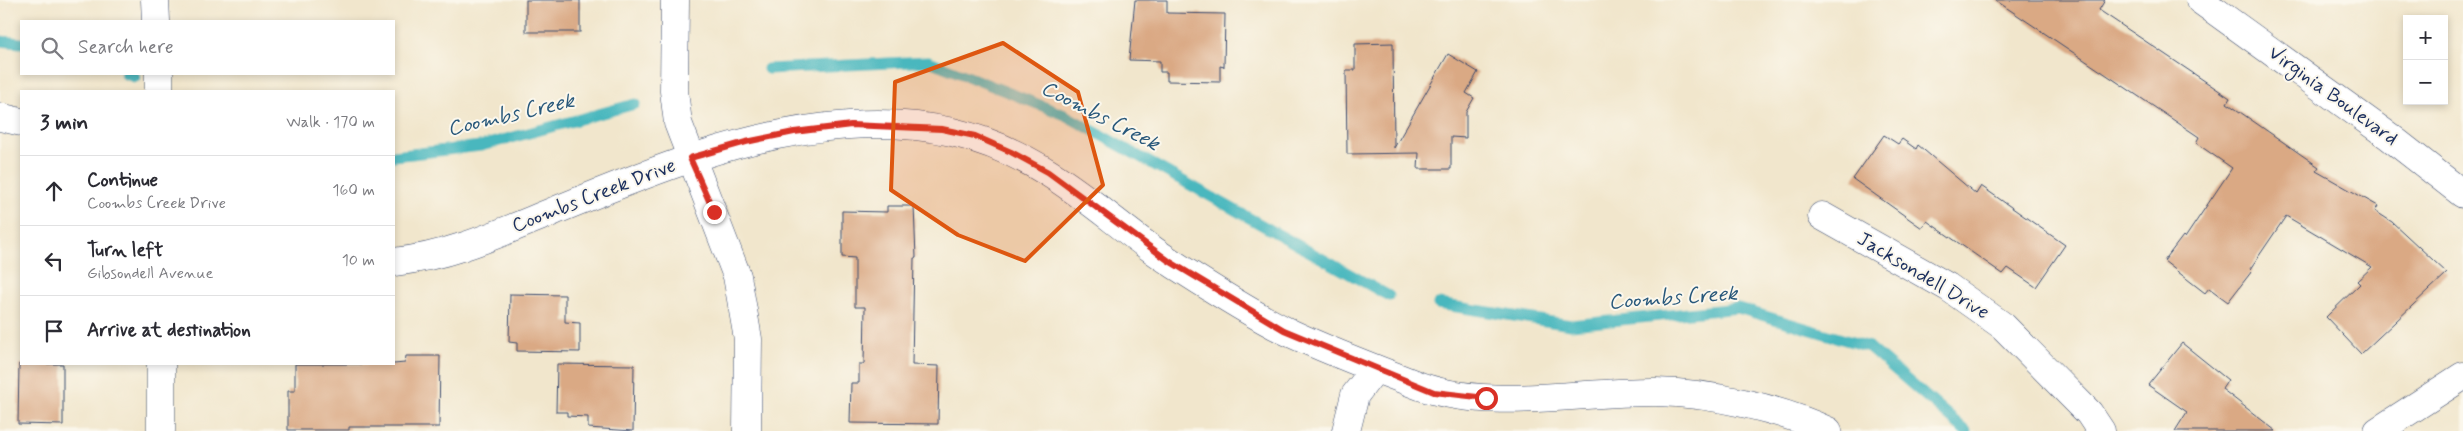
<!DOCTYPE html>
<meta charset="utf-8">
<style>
:root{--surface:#fff;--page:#f2f2f3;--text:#2b2b33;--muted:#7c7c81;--line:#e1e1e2}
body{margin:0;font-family:Mynerve,sans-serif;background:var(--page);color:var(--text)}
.controls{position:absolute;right:15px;top:15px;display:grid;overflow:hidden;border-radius:0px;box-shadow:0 2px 8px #0003}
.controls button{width:45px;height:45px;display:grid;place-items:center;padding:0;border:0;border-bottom:1px solid var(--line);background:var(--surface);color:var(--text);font:25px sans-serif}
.stop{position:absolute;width:15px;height:15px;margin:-11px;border:4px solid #d93025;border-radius:50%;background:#fff}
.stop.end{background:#d93025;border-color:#fff;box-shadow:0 1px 5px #0008}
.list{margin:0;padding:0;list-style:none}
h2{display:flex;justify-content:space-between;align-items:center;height:65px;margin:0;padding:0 20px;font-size:21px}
h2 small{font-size:16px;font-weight:400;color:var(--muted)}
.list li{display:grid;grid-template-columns:32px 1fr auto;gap:15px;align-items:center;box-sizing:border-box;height:70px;padding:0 20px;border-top:1px solid var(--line)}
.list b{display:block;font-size:19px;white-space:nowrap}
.list p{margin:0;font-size:16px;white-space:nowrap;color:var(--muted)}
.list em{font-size:16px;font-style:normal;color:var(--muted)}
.icon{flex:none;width:28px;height:28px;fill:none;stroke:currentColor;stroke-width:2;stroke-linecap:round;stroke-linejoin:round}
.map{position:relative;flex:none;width:2463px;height:431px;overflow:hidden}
.search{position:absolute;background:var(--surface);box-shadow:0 2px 8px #0003;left:20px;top:20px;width:375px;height:55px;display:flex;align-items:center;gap:12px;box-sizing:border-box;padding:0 18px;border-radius:0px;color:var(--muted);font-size:19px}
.panel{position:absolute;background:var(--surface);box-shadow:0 2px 8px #0003;left:20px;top:90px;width:375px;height:275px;border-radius:0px}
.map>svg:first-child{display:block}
</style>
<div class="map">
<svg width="2463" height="431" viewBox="0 0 2463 431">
<rect width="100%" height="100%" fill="#fbf7ec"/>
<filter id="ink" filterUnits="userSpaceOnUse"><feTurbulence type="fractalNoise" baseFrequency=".02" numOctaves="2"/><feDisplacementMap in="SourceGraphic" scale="10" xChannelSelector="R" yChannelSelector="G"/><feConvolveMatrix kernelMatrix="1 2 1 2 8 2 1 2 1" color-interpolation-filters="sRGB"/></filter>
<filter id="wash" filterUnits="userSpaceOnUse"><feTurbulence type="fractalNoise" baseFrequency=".0096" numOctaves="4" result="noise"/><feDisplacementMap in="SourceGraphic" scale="20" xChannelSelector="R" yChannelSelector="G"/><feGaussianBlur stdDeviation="1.12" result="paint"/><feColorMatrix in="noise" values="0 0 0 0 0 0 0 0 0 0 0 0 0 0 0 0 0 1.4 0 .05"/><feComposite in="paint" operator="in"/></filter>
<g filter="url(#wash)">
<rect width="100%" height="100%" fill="#f1e6cc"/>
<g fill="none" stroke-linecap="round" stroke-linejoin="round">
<g stroke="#48b7be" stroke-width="11">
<path d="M 0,41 L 21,43"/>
<path d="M 768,69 L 929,61 L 1065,115 L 1389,296"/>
<path d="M 126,74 L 135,77"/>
<path d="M 394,156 L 481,146 L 635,104"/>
<path d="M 1438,304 L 1571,325 L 1738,308 L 1869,347 L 1966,431"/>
</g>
</g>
<g id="blocks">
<g fill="#daa984">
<rect x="526" y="0" width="54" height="32"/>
<path d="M 1135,0 L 1167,0 L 1167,13 L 1225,14 L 1224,67 L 1220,66 L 1220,82 L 1167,81 L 1167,72 L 1160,72 L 1160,61 L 1129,60 Z"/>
<path d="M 1995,0 L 2105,0 L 2099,10 L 2230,98 L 2227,103 L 2319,167 L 2316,171 L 2378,206 L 2375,211 L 2392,222 L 2447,273 L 2361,354 L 2326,317 L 2360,284 L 2357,281 L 2372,267 L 2286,216 L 2250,269 L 2252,271 L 2228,302 L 2209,288 L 2205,293 L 2164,261 L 2183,236 L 2185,238 L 2232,168 L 2196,143 L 2199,137 Z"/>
<path d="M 1393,43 L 1394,148 L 1448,54 L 1478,72 L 1466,93 L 1474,98 L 1466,112 L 1466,138 L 1451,137 L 1451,169 L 1418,169 L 1419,153 L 1347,154 L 1346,70 L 1355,70 L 1355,44 Z"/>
<path d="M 1884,135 L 1898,144 L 1902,139 L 1916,149 L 1918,145 L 1976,194 L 1981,186 L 2065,245 L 2036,287 L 2008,268 L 2003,274 L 1927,221 L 1922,228 L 1853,179 Z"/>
<path d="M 887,206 L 914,206 L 916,258 L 914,258 L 912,365 L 939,366 L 938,424 L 850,423 L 851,383 L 859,383 L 859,364 L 864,364 L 865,307 L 855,307 L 855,258 L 842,257 L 842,211 L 887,212 Z"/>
<path d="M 510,294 L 565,295 L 565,322 L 580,323 L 580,352 L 517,351 L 517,343 L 509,342 Z"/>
<path d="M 2182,343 L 2228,380 L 2222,389 L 2276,431 L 2175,431 L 2187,412 L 2148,385 Z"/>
<path d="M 406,356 L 440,356 L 439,427 L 349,427 L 349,430 L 288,430 L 288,391 L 295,391 L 295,364 L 394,364 L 405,363 Z"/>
<path d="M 19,364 L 63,364 L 63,425 L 18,424 Z"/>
<path d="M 557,364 L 634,365 L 633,431 L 588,428 L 588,417 L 567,416 L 567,412 L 556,412 Z"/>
</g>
</g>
</g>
<g filter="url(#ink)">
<use href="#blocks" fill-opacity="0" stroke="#3b4a6e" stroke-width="1"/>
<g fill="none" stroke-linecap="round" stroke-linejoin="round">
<defs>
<g id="street">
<path d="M 155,0 L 156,21"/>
<path d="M 675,0 L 674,91 L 678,123 L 737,276 L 748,339 L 747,431"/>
<path d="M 2200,0 L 2390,137 L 2463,194"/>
<path d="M 159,74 L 159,91"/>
<path d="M 0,117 L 21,122"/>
<path d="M 1822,216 L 1948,287 L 2003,326 L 2089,413 L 2101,431"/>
<path d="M 394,262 C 451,256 502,232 554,211 C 649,172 745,132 849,125 C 922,120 985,133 1047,172 C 1091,199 1129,235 1172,263 C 1208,286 1246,311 1284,330 C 1325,350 1369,366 1412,383 C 1484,413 1579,391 1656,392 C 1711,393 1779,408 1828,431"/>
<path d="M 161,431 L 161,364"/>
<path d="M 1346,431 L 1355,395 L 1375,369"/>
<path d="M 2378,431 L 2463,376"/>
</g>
</defs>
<use href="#street" stroke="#3b4a6e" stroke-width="29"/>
<use href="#street" stroke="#fff" stroke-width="28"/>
</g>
</g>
<g fill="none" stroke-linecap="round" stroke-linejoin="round" filter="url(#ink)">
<path stroke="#d93025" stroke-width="6" d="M 714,212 L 690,158 L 746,142 L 794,132 L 851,125 L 942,129 L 975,136 L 1011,152 L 1048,172 L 1169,261 L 1284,330 L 1434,392 L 1486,398"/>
</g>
<path fill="#de5710" fill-opacity="0.2" stroke="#de5710" stroke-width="4" stroke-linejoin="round" d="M 1003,43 L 1078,92 L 1103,185 L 1025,261 L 958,235 L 891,190 L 895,82 Z"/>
<g text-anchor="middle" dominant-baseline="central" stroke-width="4" stroke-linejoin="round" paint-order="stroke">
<g font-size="20" fill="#1b2f5e" stroke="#fbf7ec">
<text transform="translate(2333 96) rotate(36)">Virginia Boulevard</text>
<text transform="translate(594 196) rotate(-21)">Coombs Creek Drive</text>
<text transform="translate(1923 276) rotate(31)">Jacksondell Drive</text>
</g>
<g font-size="21" font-style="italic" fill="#28587b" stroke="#fbf7ec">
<text transform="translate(511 115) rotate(-13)">Coombs Creek</text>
<text transform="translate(1100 116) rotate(27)">Coombs Creek</text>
<text transform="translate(1673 298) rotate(-4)">Coombs Creek</text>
</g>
</g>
</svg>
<div class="controls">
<button>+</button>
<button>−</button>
</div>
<div class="stop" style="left:1486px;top:398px"></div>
<div class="stop end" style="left:714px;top:212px"></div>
<div class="search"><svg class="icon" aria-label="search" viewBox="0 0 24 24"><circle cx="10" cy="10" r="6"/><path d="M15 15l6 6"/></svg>Search here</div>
<section class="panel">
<h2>3 min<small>Walk · 170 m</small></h2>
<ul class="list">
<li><svg class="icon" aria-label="ahead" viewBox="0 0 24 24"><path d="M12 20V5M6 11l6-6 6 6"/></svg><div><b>Continue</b><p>Coombs Creek Drive</p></div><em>160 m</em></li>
<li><svg class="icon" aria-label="left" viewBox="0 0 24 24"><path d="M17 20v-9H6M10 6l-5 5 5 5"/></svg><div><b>Turn left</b><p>Gibsondell Avenue</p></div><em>10 m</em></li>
<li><svg class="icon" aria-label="arrive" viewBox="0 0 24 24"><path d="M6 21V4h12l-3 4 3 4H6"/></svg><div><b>Arrive at destination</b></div></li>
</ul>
</section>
</div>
